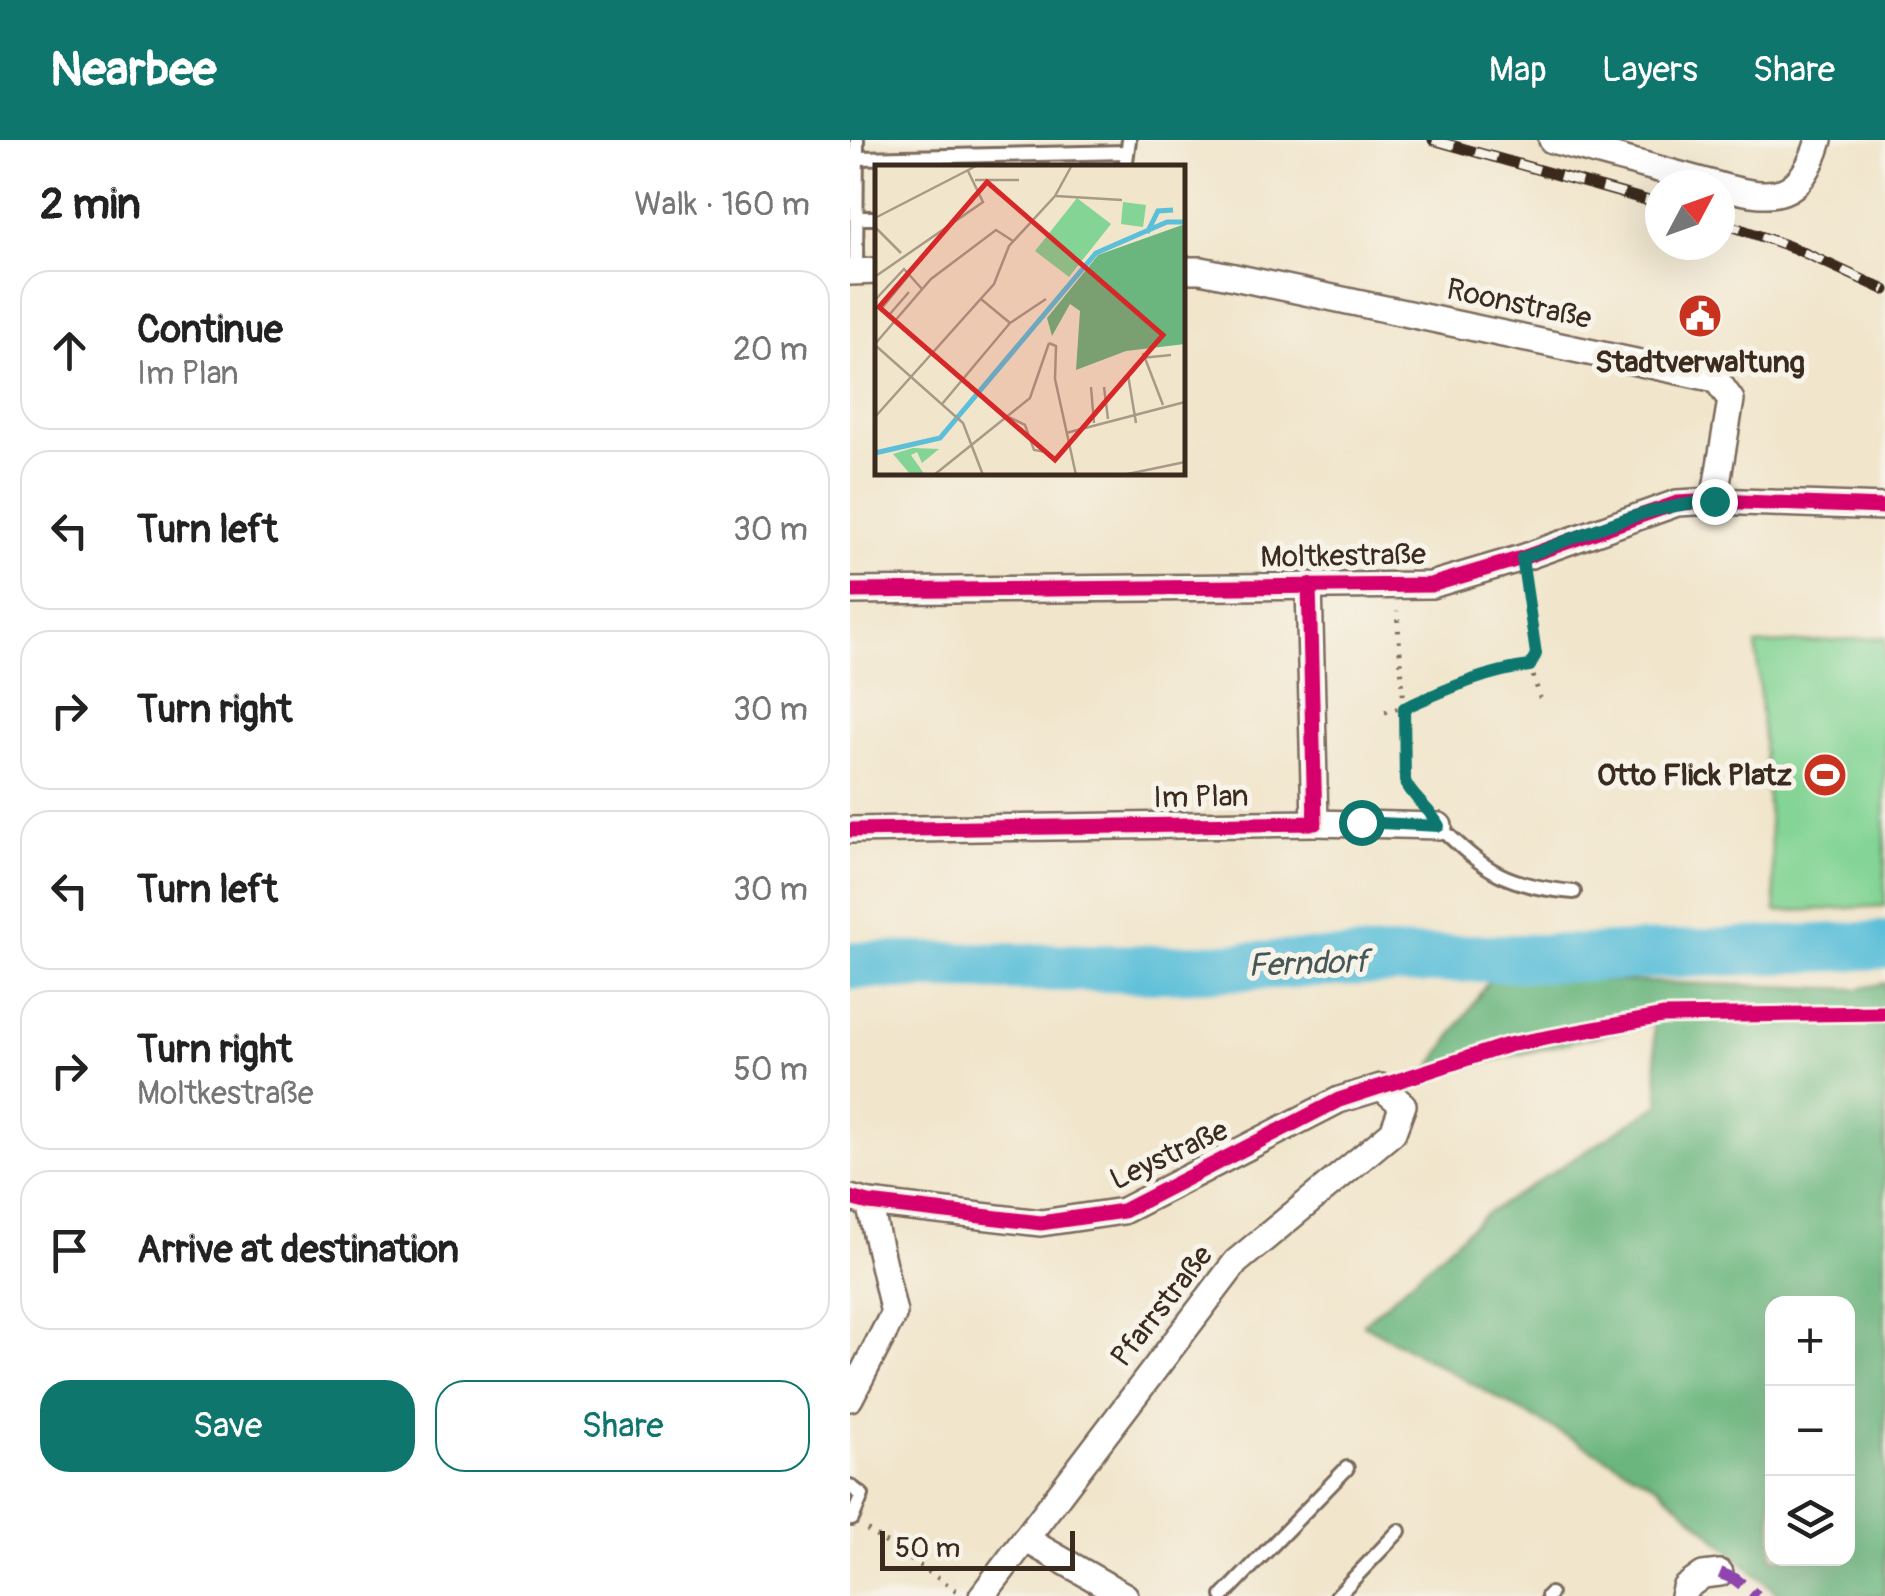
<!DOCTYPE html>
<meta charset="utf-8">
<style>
:root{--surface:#fff;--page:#f6f6f6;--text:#222;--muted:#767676;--line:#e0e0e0;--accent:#0f766e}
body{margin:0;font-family:Pangolin,sans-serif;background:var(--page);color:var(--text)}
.controls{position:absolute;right:30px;bottom:30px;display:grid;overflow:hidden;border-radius:20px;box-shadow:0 10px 40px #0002}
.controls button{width:90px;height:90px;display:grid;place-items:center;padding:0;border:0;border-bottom:2px solid var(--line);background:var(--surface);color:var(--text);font:50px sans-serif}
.compass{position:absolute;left:795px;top:30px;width:90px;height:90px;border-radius:50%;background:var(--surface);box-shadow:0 10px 40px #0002;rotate:49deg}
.scale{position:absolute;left:30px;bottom:25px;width:195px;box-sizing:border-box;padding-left:10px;border:5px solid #3b2a1e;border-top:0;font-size:28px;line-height:35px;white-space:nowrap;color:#3b2a1e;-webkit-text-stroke:8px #f7f3e8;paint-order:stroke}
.stop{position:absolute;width:30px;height:30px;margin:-22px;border:8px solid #0f766e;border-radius:50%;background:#fff}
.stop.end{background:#0f766e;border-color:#fff;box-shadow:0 2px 10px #0008}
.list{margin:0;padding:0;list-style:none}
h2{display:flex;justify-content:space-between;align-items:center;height:130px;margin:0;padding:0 40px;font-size:42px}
h2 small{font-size:32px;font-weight:400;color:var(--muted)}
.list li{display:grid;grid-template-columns:65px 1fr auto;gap:30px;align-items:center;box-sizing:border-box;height:160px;margin:0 20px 20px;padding:0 20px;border:2px solid var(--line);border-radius:30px}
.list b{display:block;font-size:38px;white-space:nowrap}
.list p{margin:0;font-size:32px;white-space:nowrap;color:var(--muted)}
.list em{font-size:32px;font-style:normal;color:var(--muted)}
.actions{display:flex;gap:20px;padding:30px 40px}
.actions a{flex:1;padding:22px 0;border:2px solid var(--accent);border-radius:30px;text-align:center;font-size:35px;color:var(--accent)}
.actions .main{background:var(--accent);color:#fff}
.icon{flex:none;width:55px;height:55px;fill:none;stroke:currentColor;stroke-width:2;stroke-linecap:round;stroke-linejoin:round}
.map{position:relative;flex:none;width:1035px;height:1456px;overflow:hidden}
header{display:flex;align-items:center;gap:60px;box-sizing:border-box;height:140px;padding:0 50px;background:var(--accent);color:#fff}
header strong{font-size:48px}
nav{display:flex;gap:55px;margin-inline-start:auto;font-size:35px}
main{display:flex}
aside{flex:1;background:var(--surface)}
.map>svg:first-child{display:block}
</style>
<header>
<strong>Nearbee</strong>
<nav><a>Map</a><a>Layers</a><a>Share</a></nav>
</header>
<main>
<aside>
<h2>2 min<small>Walk · 160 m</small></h2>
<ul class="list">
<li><svg class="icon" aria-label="ahead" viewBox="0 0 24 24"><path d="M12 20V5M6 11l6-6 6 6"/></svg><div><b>Continue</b><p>Im Plan</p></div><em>20 m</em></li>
<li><svg class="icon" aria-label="left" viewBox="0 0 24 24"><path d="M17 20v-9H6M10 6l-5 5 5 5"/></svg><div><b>Turn left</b></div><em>30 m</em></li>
<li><svg class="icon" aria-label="right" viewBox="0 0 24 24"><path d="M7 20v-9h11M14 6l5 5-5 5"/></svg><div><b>Turn right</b></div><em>30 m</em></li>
<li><svg class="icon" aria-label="left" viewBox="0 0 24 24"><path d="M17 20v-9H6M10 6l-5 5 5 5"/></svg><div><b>Turn left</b></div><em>30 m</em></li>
<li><svg class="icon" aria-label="right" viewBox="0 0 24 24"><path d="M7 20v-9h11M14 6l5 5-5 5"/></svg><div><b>Turn right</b><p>Moltkestraße</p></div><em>50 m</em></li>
<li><svg class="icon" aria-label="arrive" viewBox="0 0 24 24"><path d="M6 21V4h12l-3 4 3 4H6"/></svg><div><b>Arrive at destination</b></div></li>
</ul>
<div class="actions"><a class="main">Save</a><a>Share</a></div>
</aside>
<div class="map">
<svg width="1035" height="1456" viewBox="0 0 1035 1456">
<rect width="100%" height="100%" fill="#f7f3e8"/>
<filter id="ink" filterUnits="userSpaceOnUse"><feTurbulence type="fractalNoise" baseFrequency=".01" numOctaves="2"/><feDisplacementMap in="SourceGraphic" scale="20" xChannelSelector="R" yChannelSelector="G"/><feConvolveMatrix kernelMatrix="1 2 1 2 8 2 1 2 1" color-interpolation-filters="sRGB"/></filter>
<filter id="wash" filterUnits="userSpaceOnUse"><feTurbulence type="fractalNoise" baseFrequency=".0048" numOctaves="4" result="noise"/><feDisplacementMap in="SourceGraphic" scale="40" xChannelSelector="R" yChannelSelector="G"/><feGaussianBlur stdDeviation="2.25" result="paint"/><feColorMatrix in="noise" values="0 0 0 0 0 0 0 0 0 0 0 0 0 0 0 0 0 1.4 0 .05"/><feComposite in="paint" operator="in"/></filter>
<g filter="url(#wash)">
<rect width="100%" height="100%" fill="#f1e5cb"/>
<path fill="#83d495" stroke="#5f7f5a" stroke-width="2.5" d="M 1035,497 L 1035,766 L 926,772 L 906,505 Z"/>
<path fill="#6ab67e" stroke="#52704e" stroke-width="2.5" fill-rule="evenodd" d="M 641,837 L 1008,849 L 1035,843 L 1035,1456 L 930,1456 L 808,1346 L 513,1184 L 633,1076 L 810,964 L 803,883 L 575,936 ZM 922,1164 L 998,1164 L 998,1418 L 922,1418 Z"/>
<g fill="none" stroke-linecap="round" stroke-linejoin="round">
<path stroke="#5bbfd9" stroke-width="48" d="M 0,825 L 319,829 L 627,818 L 741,818 L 1035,805"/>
</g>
</g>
<g filter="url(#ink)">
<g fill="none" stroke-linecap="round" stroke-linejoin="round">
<defs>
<g id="lane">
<path d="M 8,18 L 277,12"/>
<path d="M 275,28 L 279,0"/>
<path d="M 8,78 L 28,78"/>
<path d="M 6,132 L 7,0"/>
<path d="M 589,686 C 636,732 657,746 724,752"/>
<path d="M 0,1346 L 12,1355 L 2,1379"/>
<path d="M 373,1456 L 497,1328"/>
<path d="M 487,1456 L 549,1391"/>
<path d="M 698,1456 L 700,1454"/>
</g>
<g id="street">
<path d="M 702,0 L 867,45"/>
<path d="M 870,46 C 925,61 951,60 969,0"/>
<path d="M 332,130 L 351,130 L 866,239 L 881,260 L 864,361"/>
<path d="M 0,132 L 28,131"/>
<path d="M 0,451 L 581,445 L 672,418 L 827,363 L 864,361 L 1035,367"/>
<path d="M 465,683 L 589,686"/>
<path d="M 0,690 L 465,683 L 459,445"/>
<path d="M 0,1058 L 19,1063 L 191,1083 L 273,1071 L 489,960 L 531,947 L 553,965 L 543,992 L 386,1122 L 132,1456"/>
<path d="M 0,1258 L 44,1173 L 19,1063"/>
<path d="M 175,1399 L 275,1456"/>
<path d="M 833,1456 L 835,1448 L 853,1435 L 870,1433"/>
</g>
</defs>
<use href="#lane" stroke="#7b6b5b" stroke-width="18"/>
<use href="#street" stroke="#7b6b5b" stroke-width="30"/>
<g stroke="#7b6b5b" stroke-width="5" stroke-dasharray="2.5 8" stroke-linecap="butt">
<path d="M 680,526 L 690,558"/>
<path d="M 535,572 L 554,567 L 547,471"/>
<path d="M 570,660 L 559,650 L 555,641 L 554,567 L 611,543 L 680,526 L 686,515 L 675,440"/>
<path d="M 17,1390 L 107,1451"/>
</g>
<use href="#lane" stroke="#fff" stroke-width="12"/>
<use href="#street" stroke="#fff" stroke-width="25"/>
<defs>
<g id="rail">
<path d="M 583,0 L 810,64"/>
<path d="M 870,82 L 944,108 L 1035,150"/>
</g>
</defs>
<use href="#rail" stroke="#3b2a1e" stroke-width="11"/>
<use href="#rail" stroke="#f7f3e8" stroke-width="8" stroke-dasharray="22" stroke-linecap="butt"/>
<path stroke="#8e44ad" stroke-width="12" stroke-dasharray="25 12" stroke-linecap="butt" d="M 870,1433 L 885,1439 L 907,1456"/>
<defs>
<g id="cycleway">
<path d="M 0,451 L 581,445 L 672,418 L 827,363 L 864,361 L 1035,367"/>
<path d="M 0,690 L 465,683 L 459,445"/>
<path d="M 0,1058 L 19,1063 L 191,1083 L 273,1071 L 489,960 L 658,905 L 813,876 L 1035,873"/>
</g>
</defs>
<use href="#cycleway" stroke="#f7f3e8" stroke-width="21"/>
<use href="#cycleway" stroke="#d6006c" stroke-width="15"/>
</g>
</g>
<g fill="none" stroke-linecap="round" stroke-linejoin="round" filter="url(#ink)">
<path stroke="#0f766e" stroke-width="12" d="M 511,682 L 589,686 C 580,668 562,658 555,641 L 554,568 C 595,550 636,531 680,526 L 686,514 L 672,418 C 735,394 797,365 864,361"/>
</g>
<defs>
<symbol id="civic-disc" viewBox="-11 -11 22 22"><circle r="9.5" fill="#c8321e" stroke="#f7f3e8"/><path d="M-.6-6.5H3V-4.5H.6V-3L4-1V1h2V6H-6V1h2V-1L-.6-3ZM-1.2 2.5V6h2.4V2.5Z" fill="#fff"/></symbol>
<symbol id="stadium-disc" viewBox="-11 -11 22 22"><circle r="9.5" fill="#c8321e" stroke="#f7f3e8"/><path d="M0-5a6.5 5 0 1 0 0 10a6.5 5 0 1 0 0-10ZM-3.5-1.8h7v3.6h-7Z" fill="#fff"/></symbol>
</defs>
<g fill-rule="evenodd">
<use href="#civic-disc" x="825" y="151" width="50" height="50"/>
<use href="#stadium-disc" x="950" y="610" width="50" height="50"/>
</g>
<g text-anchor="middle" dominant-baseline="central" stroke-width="10" stroke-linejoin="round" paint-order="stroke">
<g font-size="30" fill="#3b2a1e" stroke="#f7f3e8">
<text transform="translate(669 164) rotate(12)">Roonstraße</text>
<text transform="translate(493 416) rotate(-1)">Moltkestraße</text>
<text transform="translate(351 657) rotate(-1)">Im Plan</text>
<text transform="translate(319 1015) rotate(-25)">Leystraße</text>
<text transform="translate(312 1166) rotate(-52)">Pfarrstraße</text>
</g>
<g font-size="30" font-weight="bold" fill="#3b2a1e" stroke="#f7f3e8">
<text x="850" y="222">Stadtverwaltung</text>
<text x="942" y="635" text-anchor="end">Otto Flick Platz</text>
</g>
<g font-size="32" font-style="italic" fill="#455756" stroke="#f7f3e8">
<text transform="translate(458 824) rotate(-2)">Ferndorf</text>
</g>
</g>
<g transform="translate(25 25)">
<rect width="310" height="310" fill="#f1e5cb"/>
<path d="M 202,33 L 236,59 L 194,112 L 160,86 ZM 248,37 L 271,40 L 268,62 L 246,59 ZM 38,283 L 64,284 L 47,298 L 42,287 L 36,290 L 50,310 L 36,310 L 18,289 Z" fill="#83d495"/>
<path d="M 310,59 L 310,179 L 251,186 L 201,205 L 205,146 L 195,139 L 177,171 L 172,153 L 223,90 Z" fill="#6ab67e"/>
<path fill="none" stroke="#5bbfd9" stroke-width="5" d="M 272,68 L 283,46 L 298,45M 0,288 L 65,273 L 221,88 L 292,57 L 310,57"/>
<path fill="none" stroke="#a89a86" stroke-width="2.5" d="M 100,15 L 144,15M 181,31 L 247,35M 0,53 L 103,0M 0,62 L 26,88M 1,111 L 108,37 L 93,6M 0,135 L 29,104 L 47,124M 7,143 L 34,110M 14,150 L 34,127M 135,158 L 171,134M 174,178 L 181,181 L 180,214 L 201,310M 0,179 L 56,114 L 121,65 L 138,76M 0,180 L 88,258 L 108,310M 268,188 L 288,240M 266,193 L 296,190M 253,210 L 261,258M 216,222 L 219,258M 229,222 L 233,254M 67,239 L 135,158 L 106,134M 0,252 L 119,119 L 134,81 L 180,31 L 197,0M 134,252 L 150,260 L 159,285 L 171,287M 191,268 L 310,237M 59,310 L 155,233 L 174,178M 248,310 L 310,297"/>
<path fill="#d62828" fill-opacity="0.15" stroke="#d62828" stroke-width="5" d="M 112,17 L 288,170 L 180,295 L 4,142 Z"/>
<rect width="310" height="310" fill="none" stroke="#3b2a1e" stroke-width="5"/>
</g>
</svg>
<div class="controls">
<button>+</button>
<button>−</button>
<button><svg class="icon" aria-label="layers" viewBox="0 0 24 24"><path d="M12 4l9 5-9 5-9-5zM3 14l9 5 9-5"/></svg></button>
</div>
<svg class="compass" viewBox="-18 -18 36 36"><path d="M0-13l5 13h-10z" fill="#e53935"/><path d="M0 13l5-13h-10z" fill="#767676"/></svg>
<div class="scale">50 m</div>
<div class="stop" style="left:511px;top:682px"></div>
<div class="stop end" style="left:864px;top:361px"></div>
</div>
</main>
